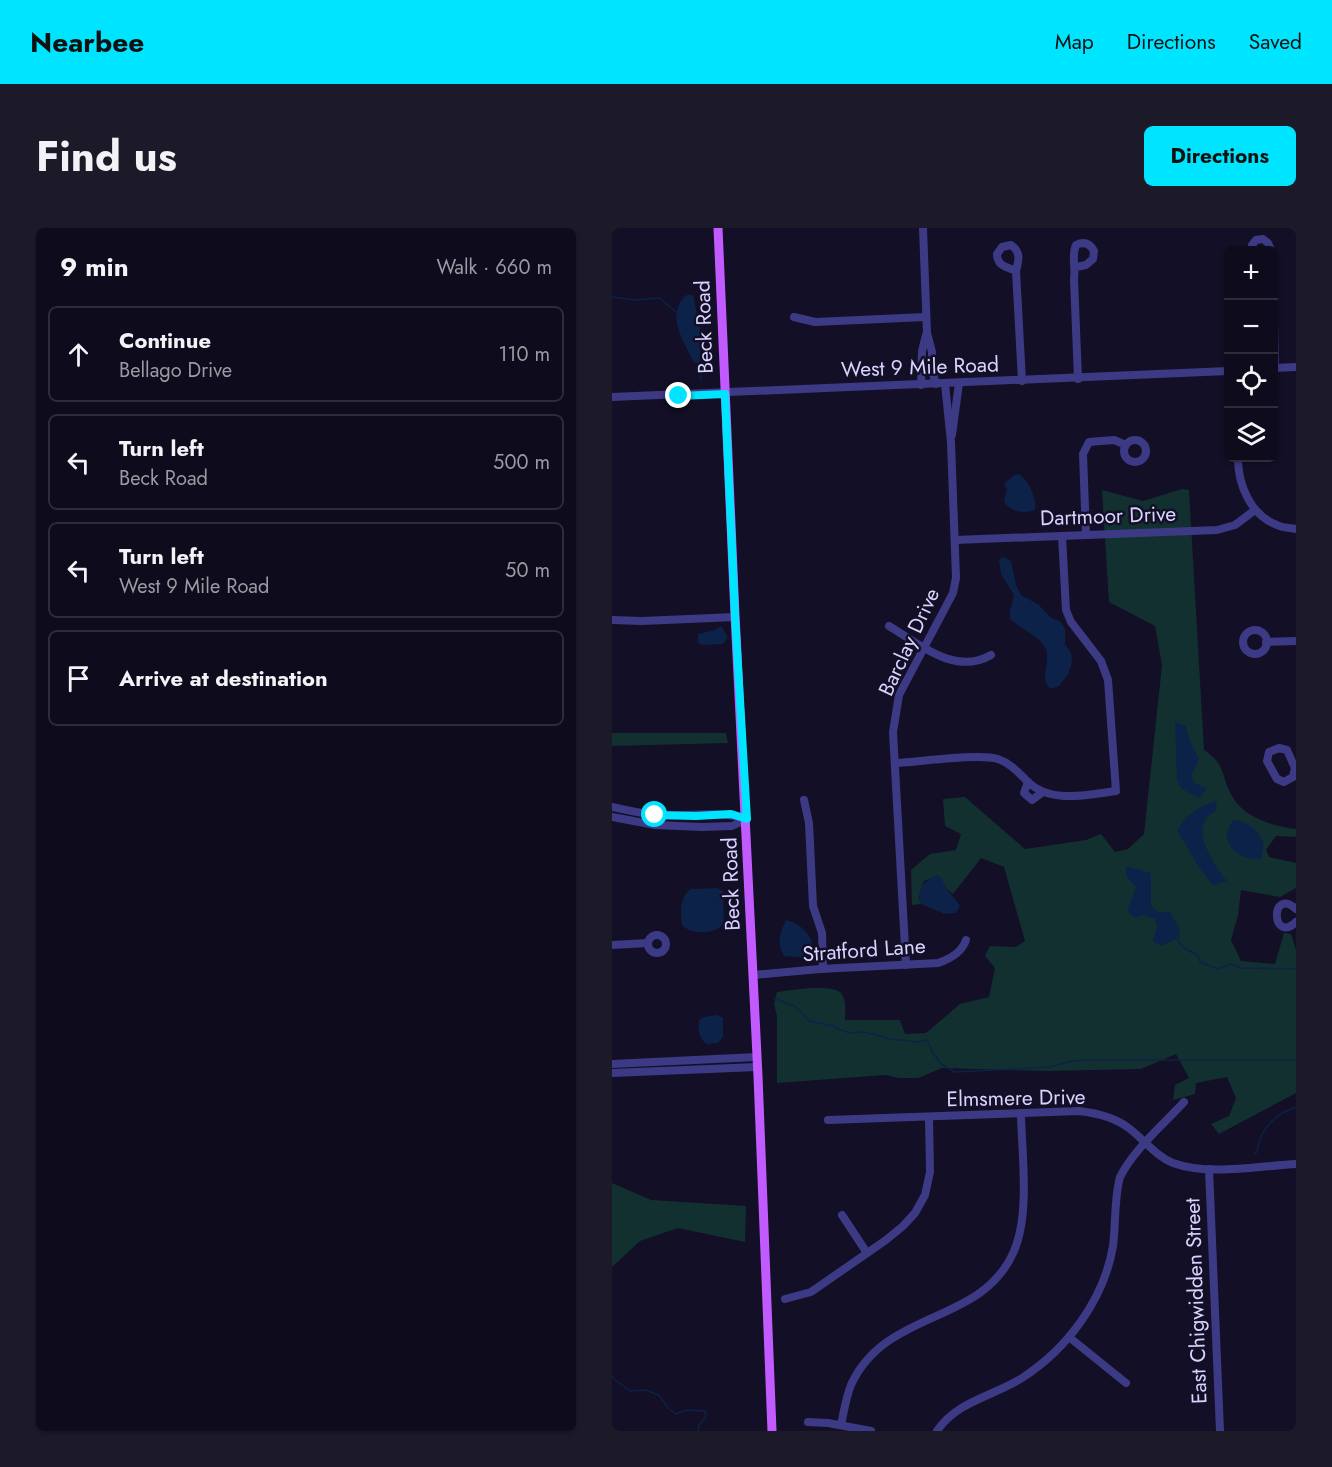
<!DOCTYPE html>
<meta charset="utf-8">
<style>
:root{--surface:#0e0b1c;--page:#1c1929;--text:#f1f3f6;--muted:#9b9ba3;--line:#2e2b3b;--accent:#00e5ff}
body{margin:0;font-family:Jost,sans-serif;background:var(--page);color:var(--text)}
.controls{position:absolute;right:18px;top:18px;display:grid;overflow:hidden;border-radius:9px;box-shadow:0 2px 4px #0004}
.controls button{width:54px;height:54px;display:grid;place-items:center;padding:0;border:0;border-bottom:2px solid var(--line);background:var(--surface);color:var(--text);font:30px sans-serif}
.stop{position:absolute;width:18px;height:18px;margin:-14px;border:4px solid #00e5ff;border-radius:50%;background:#fff}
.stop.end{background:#00e5ff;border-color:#fff;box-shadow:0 2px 6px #0008}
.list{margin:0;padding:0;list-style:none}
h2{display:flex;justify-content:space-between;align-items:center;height:78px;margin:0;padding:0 24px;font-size:26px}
h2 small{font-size:20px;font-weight:400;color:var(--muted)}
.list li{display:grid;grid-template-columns:39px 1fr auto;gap:18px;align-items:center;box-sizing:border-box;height:96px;margin:0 12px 12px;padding:0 12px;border:2px solid var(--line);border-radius:9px}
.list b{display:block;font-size:22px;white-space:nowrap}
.list p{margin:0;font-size:20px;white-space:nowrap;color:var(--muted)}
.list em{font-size:20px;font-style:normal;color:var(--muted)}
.icon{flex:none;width:33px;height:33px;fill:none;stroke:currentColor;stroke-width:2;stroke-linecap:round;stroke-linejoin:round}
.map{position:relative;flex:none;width:684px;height:1203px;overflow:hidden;border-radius:9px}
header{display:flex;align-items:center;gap:36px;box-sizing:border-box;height:84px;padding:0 30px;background:var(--accent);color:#111}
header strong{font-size:28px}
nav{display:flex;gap:33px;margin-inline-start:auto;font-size:21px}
.intro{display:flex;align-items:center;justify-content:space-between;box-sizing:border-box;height:144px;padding:0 36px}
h1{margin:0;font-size:42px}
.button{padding:15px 27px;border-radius:9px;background:var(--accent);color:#111;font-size:21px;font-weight:700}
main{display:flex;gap:36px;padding:0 36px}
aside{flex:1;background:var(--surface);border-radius:9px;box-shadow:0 2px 4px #0004}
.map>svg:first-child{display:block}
</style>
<header>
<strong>Nearbee</strong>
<nav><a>Map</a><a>Directions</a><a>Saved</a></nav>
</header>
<div class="intro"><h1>Find us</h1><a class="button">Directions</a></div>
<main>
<aside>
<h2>9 min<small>Walk · 660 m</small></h2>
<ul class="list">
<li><svg class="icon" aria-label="ahead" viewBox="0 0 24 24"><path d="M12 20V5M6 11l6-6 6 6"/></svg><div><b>Continue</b><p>Bellago Drive</p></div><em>110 m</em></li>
<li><svg class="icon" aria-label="left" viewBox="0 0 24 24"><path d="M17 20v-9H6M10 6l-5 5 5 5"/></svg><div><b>Turn left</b><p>Beck Road</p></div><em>500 m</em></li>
<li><svg class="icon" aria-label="left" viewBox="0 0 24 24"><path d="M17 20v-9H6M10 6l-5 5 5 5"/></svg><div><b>Turn left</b><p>West 9 Mile Road</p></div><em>50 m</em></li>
<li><svg class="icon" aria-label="arrive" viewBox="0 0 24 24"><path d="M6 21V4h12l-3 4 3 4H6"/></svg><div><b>Arrive at destination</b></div></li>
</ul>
</aside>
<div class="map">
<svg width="684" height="1203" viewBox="0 0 684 1203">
<rect width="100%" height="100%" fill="#130f26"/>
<g fill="#12302f">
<path d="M 570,261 L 577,262 L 592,522 C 615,537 608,547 620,568 C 631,589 662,599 684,601 L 684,609 L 664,608 L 654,622 L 657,629 L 684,635 L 684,660 L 668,669 L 629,662 L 626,687 L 619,712 L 629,733 L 663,736 L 672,705 L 679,706 L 684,722 L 684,865 L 607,906 L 599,896 L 617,888 L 624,870 L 615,849 L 584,855 L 583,866 L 561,872 L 563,857 L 577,850 L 564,826 L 529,841 L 434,843 L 330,840 L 306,850 L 287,850 L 273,847 L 165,855 L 165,788 L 162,776 L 165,764 C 178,762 217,756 228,764 C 235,770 233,784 233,792 L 288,792 L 293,806 L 314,805 L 348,776 L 377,769 L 383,740 L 373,728 L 378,718 L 404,719 L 413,713 L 392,639 L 369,630 L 341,666 L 331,658 L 325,648 L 312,653 L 307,669 L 309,676 L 300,677 L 299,642 L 318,626 L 344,622 L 349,606 L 333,598 L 331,571 L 353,569 L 413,621 L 474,612 L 489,606 L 503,624 L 516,621 L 532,606 L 550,437 L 543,398 L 497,374 L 490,262 L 531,273 Z"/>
<path d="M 0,505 L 114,505 L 116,515 L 0,518 Z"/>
<path d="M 0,955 L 39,972 L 134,978 L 133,1014 L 66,1000 L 28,1013 L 0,1039 Z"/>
</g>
<g fill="#0c2248">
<path d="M 75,67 L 81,67 L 88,100 L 88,133 L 85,135 L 82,134 C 72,115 52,84 75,67 Z"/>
<path d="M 407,246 C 417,253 425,271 423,282 C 412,286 399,284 392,274 L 395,262 L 392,256 L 402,247 Z"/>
<path d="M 391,329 L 399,333 L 404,357 L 409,367 L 427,377 L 438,389 L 449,394 L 453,401 L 453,416 L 459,425 L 460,435 L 456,446 L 447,458 L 439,461 C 426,451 439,436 434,421 C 430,410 408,400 398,391 L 398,383 L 402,367 L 389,346 L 387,332 Z"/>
<path d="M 109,398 L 116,409 L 111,416 L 90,417 L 86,415 L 86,406 L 103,402 Z"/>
<path d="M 563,494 L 574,498 L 577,511 L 587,531 L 580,546 L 581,554 L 595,561 L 587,570 L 570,561 L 565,553 Z"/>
<path d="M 604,573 L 605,582 C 602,584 596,587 594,591 C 582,608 604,639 615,653 L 601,657 L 588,641 L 565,602 C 574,587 587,578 604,573 Z"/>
<path d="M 621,592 C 632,592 649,603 651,615 C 652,620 650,626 649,631 C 636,633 618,625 615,610 C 614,604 618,598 621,592 Z"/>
<path d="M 514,638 L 539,645 L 539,678 L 546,684 L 558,684 L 567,699 L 568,709 L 549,718 L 541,713 L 545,699 L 543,691 L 532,687 L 523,690 L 515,683 L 524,659 L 514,648 Z"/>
<path d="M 325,647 L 330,650 C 332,661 342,668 348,678 L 344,685 L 333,686 L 309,676 C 305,659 311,654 325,647 Z"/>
<path d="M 79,661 L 105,660 L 111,663 L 112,695 C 105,707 79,707 70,697 C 69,684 67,669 79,661 Z"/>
<path d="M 174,692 C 190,695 211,716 194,730 L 172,728 C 164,715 168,705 174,692 Z"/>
<path d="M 104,787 L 111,790 L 111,809 L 106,815 L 95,816 C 86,810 86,802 87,792 L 92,789 Z"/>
</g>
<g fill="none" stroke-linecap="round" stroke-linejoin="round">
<g stroke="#0c2248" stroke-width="1.5">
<path d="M 0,69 L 24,72 L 48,70 L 67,87"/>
<path d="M 86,134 L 89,153"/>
<path d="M 565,711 L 571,719 L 586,728 L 588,734 L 606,741 L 620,736 L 628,740 L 684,741"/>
<path d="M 162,770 L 184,779 L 197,793 L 221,798 L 229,802 L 238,805 L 252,804 L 279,811 L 305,814 L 315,812 L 321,825 L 329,836 L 343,844 L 439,839 L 460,833 L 476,832 L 684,832"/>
<path d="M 643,925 L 645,924 C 647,902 664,885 684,879"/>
<path d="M 0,1147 L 2,1151 L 18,1163 L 33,1162 L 47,1167 L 56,1180 L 64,1186 L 75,1182 L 93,1183 L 94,1189 L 87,1197 L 86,1203"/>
</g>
<g stroke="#3d3a85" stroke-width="8">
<path d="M 311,0 L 315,105 L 320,124 L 320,143 L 324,156"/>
<path d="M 641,22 L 640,17 L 644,12 L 651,11 L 656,15 L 659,22"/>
<path d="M 464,39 L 474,37 L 481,31 L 482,23 C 478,15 472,13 464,17 C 459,28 464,39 462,51 L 466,151"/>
<path d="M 404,43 C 395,39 385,38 385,26 L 390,19 L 399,17 C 409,24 407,32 404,43 L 410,153"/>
<path d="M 182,89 L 203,94 L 313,89"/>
<path d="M 662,94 L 663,140"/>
<path d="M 662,140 L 684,139"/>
<path d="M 309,157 L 310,123 L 314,107"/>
<path d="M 0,169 L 616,143"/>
<path d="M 340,207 L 347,155"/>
<circle cx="523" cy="223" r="11"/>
<path d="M 626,230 C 626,256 638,287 665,297 C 671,300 678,300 684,301"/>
<path d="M 474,307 L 471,226 L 477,214 L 502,212 L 514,217"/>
<path d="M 343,312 L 605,302 L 623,297 L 643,282"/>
<path d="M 0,392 L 30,393 L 123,389"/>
<path d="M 277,398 C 307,416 343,448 379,427"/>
<circle cx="643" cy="414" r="12"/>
<path d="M 654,414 L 684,413"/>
<path d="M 667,520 L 675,522 L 683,540 L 681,549 L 672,554 L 665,551 L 655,533 L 657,524 Z"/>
<path d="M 284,535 C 307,534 366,525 386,531 C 398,535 407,545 415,553 C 438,576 475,567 504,563 L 496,452 L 489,433 L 459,394 L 454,382 L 450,308"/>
<path d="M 416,554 L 412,565 L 420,572 L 431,564"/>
<path d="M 192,572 L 197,595 L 201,678 L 210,705 L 211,741"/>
<path d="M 0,579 C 15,582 31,586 46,587 C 75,589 108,582 135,591"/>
<path d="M 0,589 L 43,597 L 90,599 L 120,598 L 135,591"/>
<path d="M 684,681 C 658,658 659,717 684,694"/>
<circle cx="45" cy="716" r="9"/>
<path d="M 0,717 L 36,715"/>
<path d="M 294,737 L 281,504 L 287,467 L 341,365 L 344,350 L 339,214 L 333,156"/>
<path d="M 141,747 L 208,741 L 326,735 C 338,731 350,724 354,712"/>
<path d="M 0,836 L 145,829"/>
<path d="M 0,845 L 145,839"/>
<path d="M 216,892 L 467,883 C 485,885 503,889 518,901 C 532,912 544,928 561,935 C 596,948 647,938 684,936"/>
<path d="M 597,941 L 608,1203"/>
<path d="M 230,987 L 255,1025"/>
<path d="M 173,1071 L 199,1064 L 274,1012 L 291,998 L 303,985 L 313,967 L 318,944 L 317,890"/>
<path d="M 457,1109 L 514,1155"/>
<path d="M 196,1194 L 216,1195 L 259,1203"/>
<path d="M 229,1197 C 232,1183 234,1169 239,1157 C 274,1080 370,1098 402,1023 C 418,986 410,927 409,887"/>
<path d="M 325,1203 C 345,1173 382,1168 410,1150 C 455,1121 492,1072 501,1018 C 504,995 502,971 508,949 C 522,921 551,897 572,874"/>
</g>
<path stroke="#c25bff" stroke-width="9" d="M 106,0 L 123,387 L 146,848 L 160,1203"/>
</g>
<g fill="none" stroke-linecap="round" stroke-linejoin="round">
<path stroke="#00e5ff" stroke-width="8" d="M 43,587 L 84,588 L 119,586 L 135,591 L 123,387 L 113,166 L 67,168"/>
</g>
<g text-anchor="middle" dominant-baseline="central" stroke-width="5" stroke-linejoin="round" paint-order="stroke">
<g font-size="21" fill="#d9d4ff" stroke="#130f26">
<text transform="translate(92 99) rotate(-92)">Beck Road</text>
<text transform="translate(308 139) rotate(-2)">West 9 Mile Road</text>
<text transform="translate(496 288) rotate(-2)">Dartmoor Drive</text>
<text transform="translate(297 414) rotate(-65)">Barclay Drive</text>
<text transform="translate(119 656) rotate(-92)">Beck Road</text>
<text transform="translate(252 722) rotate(-4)">Stratford Lane</text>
<text transform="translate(404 870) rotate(-1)">Elmsmere Drive</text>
<text transform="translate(584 1073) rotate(-92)">East Chigwidden Street</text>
</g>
</g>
</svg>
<div class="controls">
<button>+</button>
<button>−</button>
<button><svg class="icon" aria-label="locate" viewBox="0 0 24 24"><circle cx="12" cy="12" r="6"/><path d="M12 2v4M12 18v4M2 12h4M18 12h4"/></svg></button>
<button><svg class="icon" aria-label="layers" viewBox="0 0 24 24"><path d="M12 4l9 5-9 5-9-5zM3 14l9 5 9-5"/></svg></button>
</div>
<div class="stop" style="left:43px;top:587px"></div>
<div class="stop end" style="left:67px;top:168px"></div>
</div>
</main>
